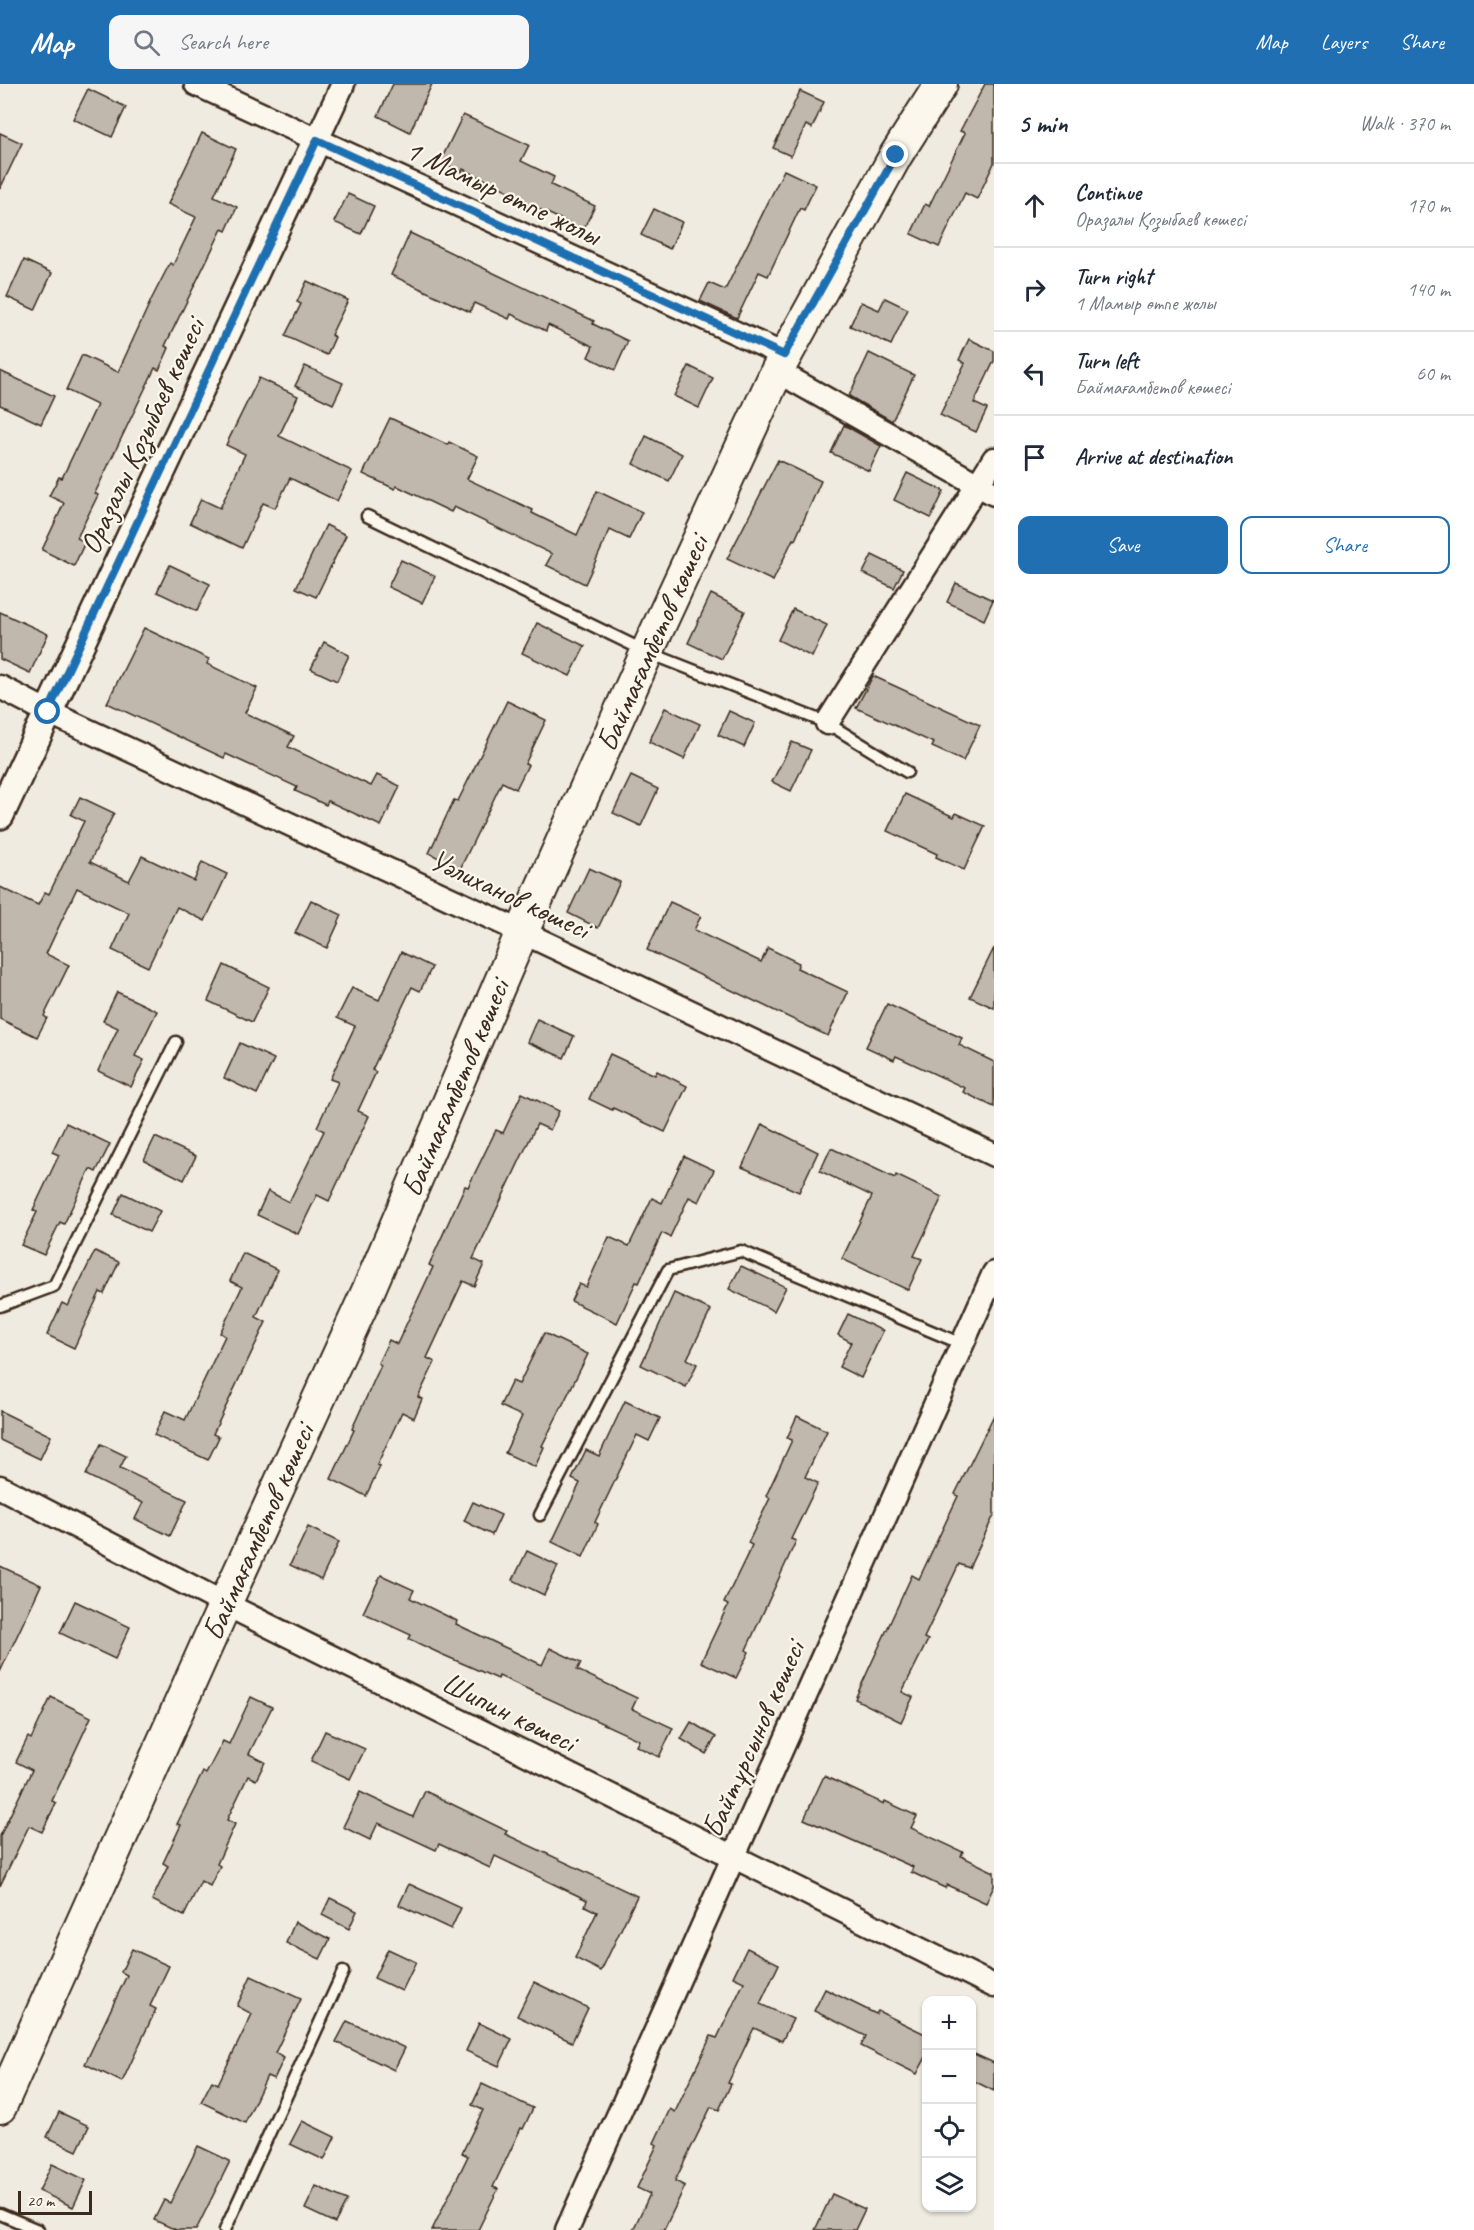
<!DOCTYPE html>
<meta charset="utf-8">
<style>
:root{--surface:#fff;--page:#f6f6f7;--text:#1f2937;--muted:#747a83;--line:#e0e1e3;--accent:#1f6fb2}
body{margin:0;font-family:Caveat,sans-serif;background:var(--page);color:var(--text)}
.controls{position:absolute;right:18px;bottom:18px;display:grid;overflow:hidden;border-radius:12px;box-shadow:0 2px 4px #0004}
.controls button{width:54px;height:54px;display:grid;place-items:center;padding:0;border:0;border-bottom:2px solid var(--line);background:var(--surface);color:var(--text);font:30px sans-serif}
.scale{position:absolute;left:18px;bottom:15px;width:74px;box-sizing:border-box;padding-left:6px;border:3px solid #3b2a1e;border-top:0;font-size:16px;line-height:21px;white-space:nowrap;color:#3b2a1e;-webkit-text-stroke:4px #fbf7ec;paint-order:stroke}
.stop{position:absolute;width:18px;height:18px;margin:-14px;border:4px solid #1f6fb2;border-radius:50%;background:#fff}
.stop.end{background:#1f6fb2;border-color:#fff;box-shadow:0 2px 6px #0008}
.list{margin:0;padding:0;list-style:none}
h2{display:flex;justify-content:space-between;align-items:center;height:78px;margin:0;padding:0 24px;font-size:26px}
h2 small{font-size:20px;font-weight:400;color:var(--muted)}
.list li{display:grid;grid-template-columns:39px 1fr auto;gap:18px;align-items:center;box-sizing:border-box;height:84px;padding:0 24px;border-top:2px solid var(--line)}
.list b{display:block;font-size:22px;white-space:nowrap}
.list p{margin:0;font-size:20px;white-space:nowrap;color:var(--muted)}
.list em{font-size:20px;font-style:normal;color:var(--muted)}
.actions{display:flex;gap:12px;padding:18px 24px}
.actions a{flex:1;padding:14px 0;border:2px solid var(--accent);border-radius:12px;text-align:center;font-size:21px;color:var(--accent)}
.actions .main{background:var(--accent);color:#fff}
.icon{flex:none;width:33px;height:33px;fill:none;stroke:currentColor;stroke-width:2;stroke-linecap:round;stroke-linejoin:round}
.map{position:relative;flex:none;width:994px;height:2146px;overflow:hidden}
header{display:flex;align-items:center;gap:36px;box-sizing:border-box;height:84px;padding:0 30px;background:var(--accent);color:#fff}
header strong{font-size:28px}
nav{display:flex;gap:33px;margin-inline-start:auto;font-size:21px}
.search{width:420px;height:54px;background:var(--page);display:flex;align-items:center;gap:15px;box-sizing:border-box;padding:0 21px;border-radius:12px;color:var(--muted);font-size:22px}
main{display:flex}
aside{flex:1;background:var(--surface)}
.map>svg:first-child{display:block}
</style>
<header>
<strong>Map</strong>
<div class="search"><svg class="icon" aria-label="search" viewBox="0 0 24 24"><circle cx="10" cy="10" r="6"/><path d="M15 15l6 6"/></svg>Search here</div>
<nav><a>Map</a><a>Layers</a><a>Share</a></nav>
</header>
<main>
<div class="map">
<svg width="994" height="2146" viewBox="0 0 994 2146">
<rect width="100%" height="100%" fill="#f0ebe0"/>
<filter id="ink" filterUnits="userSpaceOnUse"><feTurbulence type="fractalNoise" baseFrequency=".0167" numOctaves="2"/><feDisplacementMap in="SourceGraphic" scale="12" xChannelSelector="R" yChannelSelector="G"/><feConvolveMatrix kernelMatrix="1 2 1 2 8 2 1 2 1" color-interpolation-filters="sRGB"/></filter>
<g filter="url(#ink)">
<g fill="#c0b8ad" stroke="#3b2a1e" stroke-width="1.5">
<path d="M 393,0 L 432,0 L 410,48 L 378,32 Z"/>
<path d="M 985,0 L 994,0 L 994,79 L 977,115 L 965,109 L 939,163 L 911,150 L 925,120 L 929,122 L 965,49 L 960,47 Z"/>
<path d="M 88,5 L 126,23 L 112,53 L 73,35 Z"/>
<path d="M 800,7 L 824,18 L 812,44 L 806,41 L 791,72 L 773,64 Z"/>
<path d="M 463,31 L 529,61 L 521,77 L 554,93 L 551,101 L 595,122 L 583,146 L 539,125 L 537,129 L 515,119 L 519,112 L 463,85 L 462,88 L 440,78 Z"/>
<path d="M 0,49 L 22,59 L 0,105 Z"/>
<path d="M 202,49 L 236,65 L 214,112 L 237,123 L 226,147 L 222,145 L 165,262 L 169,264 L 159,286 L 155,284 L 95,409 L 98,411 L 77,454 L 85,458 L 74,482 L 42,466 L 64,419 L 49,412 L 59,393 L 62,394 L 97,321 L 66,306 L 82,271 L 118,288 L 152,214 L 170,179 L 173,181 L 196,133 L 168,120 Z"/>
<path d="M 784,86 L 816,101 L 804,126 L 800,124 L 768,192 L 759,188 L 737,234 L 700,217 L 709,199 L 725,206 Z"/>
<path d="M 348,110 L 374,122 L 361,150 L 334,138 Z"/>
<path d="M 654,125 L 682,138 L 670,165 L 641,151 Z"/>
<path d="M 410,149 L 594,237 L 593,240 L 628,257 L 615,286 L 588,273 L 593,262 L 548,241 L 546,247 L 511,230 L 509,235 L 474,219 L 470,228 L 391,191 Z"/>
<path d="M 24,176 L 52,189 L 35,226 L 7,213 Z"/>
<path d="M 307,197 L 348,216 L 331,251 L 335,253 L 327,271 L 285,252 L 301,220 L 297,218 Z"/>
<path d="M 885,214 L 908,225 L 891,261 L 850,242 L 861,218 L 879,226 Z"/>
<path d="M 969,255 L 994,267 L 994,277 L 974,319 L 987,325 L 976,348 L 940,331 L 965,279 L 959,276 Z"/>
<path d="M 869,269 L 914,291 L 892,337 L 849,312 Z"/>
<path d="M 305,282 L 343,299 L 333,320 L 295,302 Z"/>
<path d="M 689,282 L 713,294 L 699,324 L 674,312 Z"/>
<path d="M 0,287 L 54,312 L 41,340 L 0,321 Z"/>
<path d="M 259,294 L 298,312 L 279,352 L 352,387 L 337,417 L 290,394 L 275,424 L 263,419 L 242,464 L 190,439 L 201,415 L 220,424 L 245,370 L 226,361 Z"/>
<path d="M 390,334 L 448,361 L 449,358 L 478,372 L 467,395 L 533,426 L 532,429 L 577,451 L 597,407 L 642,428 L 629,455 L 610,446 L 585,500 L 546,481 L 552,470 L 454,423 L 451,428 L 397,402 L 395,405 L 363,390 Z"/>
<path d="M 844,341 L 881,362 L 869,387 L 831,369 Z"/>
<path d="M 646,352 L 682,370 L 669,397 L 633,380 Z"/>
<path d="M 778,376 L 821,397 L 795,456 L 793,455 L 773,497 L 727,475 Z"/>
<path d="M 907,389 L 944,407 L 931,434 L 894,416 Z"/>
<path d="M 326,441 L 346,451 L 316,513 L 296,504 Z"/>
<path d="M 872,471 L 903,486 L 894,504 L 863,489 Z"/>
<path d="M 401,476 L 435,492 L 422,519 L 388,503 Z"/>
<path d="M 170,481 L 210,500 L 197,527 L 157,508 Z"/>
<path d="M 956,499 L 993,516 L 984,536 L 947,518 Z"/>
<path d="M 711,510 L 745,527 L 722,575 L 688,559 Z"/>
<path d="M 793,525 L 827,541 L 812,573 L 778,556 Z"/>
<path d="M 0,528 L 48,550 L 30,589 L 0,575 Z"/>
<path d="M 537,539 L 585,562 L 570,592 L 522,569 Z"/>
<path d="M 144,544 L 209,575 L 207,580 L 257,604 L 245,629 L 294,652 L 288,663 L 371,702 L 377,691 L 400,702 L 381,742 L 328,717 L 326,721 L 295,707 L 297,703 L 226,670 L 224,674 L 107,619 Z"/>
<path d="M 324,558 L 349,571 L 337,597 L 311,585 Z"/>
<path d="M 873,592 L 980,641 L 963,677 L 932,663 L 934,659 L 856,624 Z"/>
<path d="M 507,617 L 546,636 L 525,680 L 528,681 L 516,705 L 502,698 L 460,785 L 429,769 L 454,716 L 458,717 Z"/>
<path d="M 665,624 L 700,640 L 684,675 L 649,658 Z"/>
<path d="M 729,627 L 755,639 L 744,663 L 718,651 Z"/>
<path d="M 792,658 L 811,666 L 791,707 L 772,698 Z"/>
<path d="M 631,692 L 658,705 L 641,742 L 613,729 Z"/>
<path d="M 905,710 L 954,733 L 956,729 L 985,742 L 964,786 L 936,773 L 937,770 L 887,747 Z"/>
<path d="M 80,713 L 114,729 L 90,778 L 129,797 L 142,772 L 194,797 L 202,778 L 227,790 L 205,837 L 177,823 L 148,883 L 112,866 L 129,829 L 77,804 L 46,870 L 69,881 L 44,932 L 47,934 L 37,953 L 0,935 L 0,803 L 38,821 L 45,808 L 49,810 L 84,737 L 71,731 Z"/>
<path d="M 589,784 L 620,798 L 598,844 L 568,829 Z"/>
<path d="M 311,816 L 342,831 L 327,864 L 295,849 Z"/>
<path d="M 670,818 L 701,832 L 694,846 L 761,878 L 768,864 L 799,879 L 797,884 L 848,908 L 828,952 L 647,866 Z"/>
<path d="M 994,864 L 994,924 L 970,913 Z"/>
<path d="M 401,868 L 432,883 L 420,907 L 412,903 L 372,986 L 376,988 L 358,1027 L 369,1032 L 329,1117 L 317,1111 L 298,1150 L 257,1131 L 268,1107 L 289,1118 L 324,1047 L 317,1043 L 338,998 L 330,995 L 355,942 L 337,934 L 352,904 L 379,916 Z"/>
<path d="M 224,881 L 269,903 L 252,938 L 208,917 Z"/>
<path d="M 117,908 L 157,927 L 135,972 L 144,976 L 131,1003 L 98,987 L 118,944 L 103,937 Z"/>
<path d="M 887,920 L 962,954 L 959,961 L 994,978 L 994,1023 L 963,1008 L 965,1004 L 896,972 L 894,976 L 866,963 Z"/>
<path d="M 537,935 L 574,952 L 564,974 L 527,958 Z"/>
<path d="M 240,959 L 274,975 L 257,1010 L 224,994 Z"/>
<path d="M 610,970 L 655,991 L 657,987 L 687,1002 L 665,1048 L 613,1024 L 612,1026 L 589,1015 Z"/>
<path d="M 522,1009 L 559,1027 L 550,1046 L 537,1040 L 473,1175 L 484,1180 L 474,1202 L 463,1197 L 427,1274 L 435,1278 L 418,1313 L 422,1315 L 414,1334 L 402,1328 L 377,1381 L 380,1382 L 366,1412 L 331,1395 L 354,1346 L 352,1345 L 381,1281 L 378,1279 L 389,1256 L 397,1260 L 433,1183 L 429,1181 L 465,1102 L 468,1103 L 496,1046 L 503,1049 Z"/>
<path d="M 66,1039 L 110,1060 L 96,1088 L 90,1085 L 64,1140 L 60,1138 L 44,1171 L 21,1161 L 37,1128 L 33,1126 L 59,1071 L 52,1068 Z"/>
<path d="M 762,1040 L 818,1068 L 799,1108 L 742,1083 Z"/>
<path d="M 155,1053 L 196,1072 L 184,1096 L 144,1076 Z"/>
<path d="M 831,1064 L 895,1094 L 896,1091 L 942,1113 L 914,1172 L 922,1175 L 908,1206 L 842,1175 L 872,1112 L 820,1087 Z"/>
<path d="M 684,1072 L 714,1086 L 699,1118 L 689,1113 L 670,1153 L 662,1149 L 639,1199 L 636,1198 L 617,1239 L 571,1217 L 579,1200 L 586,1203 L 609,1153 L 629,1162 L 652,1114 L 662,1119 Z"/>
<path d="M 123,1109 L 160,1127 L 149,1148 L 113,1131 Z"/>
<path d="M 95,1167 L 119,1178 L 104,1210 L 100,1208 L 74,1264 L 47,1251 L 62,1219 L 68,1222 Z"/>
<path d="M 243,1169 L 278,1186 L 256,1233 L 266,1238 L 213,1350 L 219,1353 L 208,1376 L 154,1351 L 165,1327 L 185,1336 L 225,1252 L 220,1249 L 242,1203 L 230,1197 Z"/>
<path d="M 741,1182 L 786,1203 L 774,1227 L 729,1205 Z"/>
<path d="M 674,1209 L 711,1226 L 687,1275 L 697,1280 L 686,1303 L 641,1281 Z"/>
<path d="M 848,1230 L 883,1247 L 861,1294 L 839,1283 L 851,1258 L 838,1251 Z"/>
<path d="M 544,1249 L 588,1270 L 542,1362 L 544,1363 L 535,1383 L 505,1369 L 522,1332 L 500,1322 L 512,1297 L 519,1300 Z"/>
<path d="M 625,1317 L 660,1334 L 649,1357 L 637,1351 L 595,1438 L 598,1440 L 583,1473 L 552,1458 L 580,1399 L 572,1395 L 586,1366 L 599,1372 Z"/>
<path d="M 0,1327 L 51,1352 L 40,1375 L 0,1356 Z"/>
<path d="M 994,1331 L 994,1431 L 969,1484 L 959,1480 L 924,1554 L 928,1556 L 902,1608 L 913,1613 L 901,1638 L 855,1615 L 912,1491 L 919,1495 L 958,1412 L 955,1410 Z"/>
<path d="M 797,1332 L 827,1347 L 805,1393 L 818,1399 L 791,1455 L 796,1457 L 746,1566 L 749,1568 L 736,1594 L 701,1578 L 728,1521 L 724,1519 L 752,1461 L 748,1459 L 770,1414 L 766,1412 L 792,1356 L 787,1354 Z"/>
<path d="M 101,1360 L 126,1372 L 120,1384 L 187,1416 L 170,1452 L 135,1435 L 143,1419 L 86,1391 Z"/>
<path d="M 473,1418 L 501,1431 L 492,1451 L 464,1437 Z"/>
<path d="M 308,1443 L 339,1458 L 321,1496 L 290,1481 Z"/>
<path d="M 527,1467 L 558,1482 L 544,1511 L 513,1496 Z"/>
<path d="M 0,1482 L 41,1501 L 0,1588 Z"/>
<path d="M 381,1491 L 414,1506 L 410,1514 L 457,1537 L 456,1540 L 542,1581 L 550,1564 L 581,1579 L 577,1586 L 637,1614 L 632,1625 L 673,1644 L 659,1673 L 636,1662 L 639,1656 L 499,1592 L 498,1595 L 441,1570 L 409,1555 L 411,1551 L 363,1529 Z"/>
<path d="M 75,1517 L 130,1543 L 115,1575 L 60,1549 Z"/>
<path d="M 51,1613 L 91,1633 L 52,1717 L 56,1719 L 42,1748 L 29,1742 L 0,1802 L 0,1752 L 32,1686 L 16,1678 L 28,1653 L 31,1655 Z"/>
<path d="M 251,1613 L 272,1623 L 249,1670 L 265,1678 L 256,1696 L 248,1692 L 227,1736 L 235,1740 L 217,1780 L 220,1782 L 210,1802 L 201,1797 L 184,1832 L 152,1816 L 168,1782 L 163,1779 L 181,1741 L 177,1740 L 203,1688 L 206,1690 L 223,1657 L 229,1660 Z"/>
<path d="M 691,1638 L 716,1653 L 706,1670 L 681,1655 Z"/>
<path d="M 325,1647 L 365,1665 L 350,1695 L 311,1677 Z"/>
<path d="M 824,1692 L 884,1720 L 885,1717 L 917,1732 L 911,1744 L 963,1768 L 961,1772 L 994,1788 L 994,1802 L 986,1819 L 947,1801 L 945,1804 L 911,1788 L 913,1783 L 804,1735 Z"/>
<path d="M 425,1707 L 507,1747 L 505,1750 L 637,1812 L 601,1887 L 575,1874 L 597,1828 L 585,1822 L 587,1816 L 495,1772 L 490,1784 L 439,1760 L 436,1766 L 378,1739 L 370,1756 L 343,1743 L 360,1708 L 413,1733 Z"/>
<path d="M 409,1800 L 461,1824 L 451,1845 L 399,1821 Z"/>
<path d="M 330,1814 L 357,1827 L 349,1845 L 322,1831 Z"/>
<path d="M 295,1838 L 330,1855 L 320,1875 L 286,1859 Z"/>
<path d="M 747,1864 L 779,1880 L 760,1920 L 793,1935 L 782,1957 L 754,1944 L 728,1999 L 731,2000 L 719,2026 L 711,2023 L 675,2097 L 685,2102 L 664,2146 L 633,2146 L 650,2110 L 637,2104 L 657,2061 L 654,2059 L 670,2025 L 675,2028 L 711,1952 L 717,1954 L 744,1898 L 733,1893 Z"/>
<path d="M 132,1865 L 169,1882 L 150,1922 L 156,1925 L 122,1998 L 85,1980 L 127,1891 L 121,1888 Z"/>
<path d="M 388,1865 L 416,1878 L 402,1907 L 374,1894 Z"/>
<path d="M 251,1892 L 301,1915 L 275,1969 L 284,1974 L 274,1995 L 267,1992 L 245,2039 L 201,2018 L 212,1997 L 218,2000 L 252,1930 L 237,1922 Z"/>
<path d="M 534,1898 L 588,1924 L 572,1958 L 517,1932 Z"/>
<path d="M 825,1905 L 876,1930 L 878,1927 L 927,1951 L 927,1971 L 917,1990 L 861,1962 L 866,1952 L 814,1927 Z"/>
<path d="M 347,1937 L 405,1964 L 394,1986 L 336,1958 Z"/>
<path d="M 479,1939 L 512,1955 L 499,1982 L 466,1967 Z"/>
<path d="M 972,1969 L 994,1979 L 994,2007 L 972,1996 Z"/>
<path d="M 482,2000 L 533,2024 L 523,2045 L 521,2044 L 493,2103 L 498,2105 L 478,2146 L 432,2146 L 468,2072 L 462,2069 L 483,2026 L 472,2021 Z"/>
<path d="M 59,2028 L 89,2042 L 77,2067 L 47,2053 Z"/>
<path d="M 302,2037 L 335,2053 L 324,2076 L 290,2060 Z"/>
<path d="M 198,2062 L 230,2077 L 196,2146 L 176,2146 L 154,2136 L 164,2116 L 170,2119 Z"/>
<path d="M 52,2080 L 86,2096 L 73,2123 L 39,2107 Z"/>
<path d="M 316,2102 L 347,2116 L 335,2139 L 305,2125 Z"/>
<path d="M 832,2110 L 865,2125 L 855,2146 L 815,2146 Z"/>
</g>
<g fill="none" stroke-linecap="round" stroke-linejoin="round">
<defs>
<g id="service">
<path d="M 367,432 L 647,568 L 827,639 L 907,688"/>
<path d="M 0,1222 L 54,1202 L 176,958"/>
<path d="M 540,1431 L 668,1186 L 741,1167 L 962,1260"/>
<path d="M 0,2130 L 38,2146"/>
<path d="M 225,2146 L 343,1888"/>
</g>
<g id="minor">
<path d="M 196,0 L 784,271"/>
<path d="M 317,56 L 343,0"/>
<path d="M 777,287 L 994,410"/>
<path d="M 0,603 L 48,628 L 522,848 L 994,1071"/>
<path d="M 827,639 L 994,375"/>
<path d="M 0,1403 L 225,1520 L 994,1902"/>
<path d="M 567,2146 L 994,1189"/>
</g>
<path id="tertiary" d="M 0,731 L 317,56"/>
<path id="secondary" d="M 0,2023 L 225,1520 L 369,1205 L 522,848 L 647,568 L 777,287 L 896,71 L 941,0"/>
</defs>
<use href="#service" stroke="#3b2a1e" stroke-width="15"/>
<use href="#minor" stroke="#3b2a1e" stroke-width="27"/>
<use href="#tertiary" stroke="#3b2a1e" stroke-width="32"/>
<use href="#secondary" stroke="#3b2a1e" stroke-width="36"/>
<use href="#service" stroke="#fbf7ec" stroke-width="10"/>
<use href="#minor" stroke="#fbf7ec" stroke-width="22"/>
<use href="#tertiary" stroke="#fbf7ec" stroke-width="27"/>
<use href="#secondary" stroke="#fbf7ec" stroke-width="32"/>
</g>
</g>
<g fill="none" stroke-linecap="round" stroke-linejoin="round" filter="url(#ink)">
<path stroke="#1f6fb2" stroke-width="8" d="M 48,628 L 317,56 L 784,271 L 896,71"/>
</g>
<g text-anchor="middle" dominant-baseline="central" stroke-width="4.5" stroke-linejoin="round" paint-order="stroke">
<g font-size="30" fill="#3b2a1e" stroke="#fbf7ec">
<text transform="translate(503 108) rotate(25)">1 Мамыр өтпе жолы</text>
<text transform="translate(142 352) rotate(-65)">Оразалы Қозыбаев көшесі</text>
<text transform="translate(652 559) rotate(-66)">Баймағамбетов көшесі</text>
<text transform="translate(510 810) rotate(25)">Уәлиханов көшесі</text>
<text transform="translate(455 1004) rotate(-67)">Баймағамбетов көшесі</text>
<text transform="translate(258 1448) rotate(-66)">Баймағамбетов көшесі</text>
<text transform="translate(509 1628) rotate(26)">Шипин көшесі</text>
<text transform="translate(753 1655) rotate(-66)">Байтұрсынов көшесі</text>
</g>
</g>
</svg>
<div class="controls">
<button>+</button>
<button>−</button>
<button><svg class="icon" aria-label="locate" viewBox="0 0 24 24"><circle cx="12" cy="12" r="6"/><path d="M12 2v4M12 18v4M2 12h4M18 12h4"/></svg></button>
<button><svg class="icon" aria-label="layers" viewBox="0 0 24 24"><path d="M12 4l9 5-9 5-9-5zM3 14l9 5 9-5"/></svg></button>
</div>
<div class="scale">20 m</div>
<div class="stop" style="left:48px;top:628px"></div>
<div class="stop end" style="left:896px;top:71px"></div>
</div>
<aside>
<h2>5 min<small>Walk · 370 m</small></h2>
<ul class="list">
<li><svg class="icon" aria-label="ahead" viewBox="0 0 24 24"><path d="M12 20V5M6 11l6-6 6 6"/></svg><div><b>Continue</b><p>Оразалы Қозыбаев көшесі</p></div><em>170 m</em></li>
<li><svg class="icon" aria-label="right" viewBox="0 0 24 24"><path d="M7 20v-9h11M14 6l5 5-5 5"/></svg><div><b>Turn right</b><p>1 Мамыр өтпе жолы</p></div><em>140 m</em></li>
<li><svg class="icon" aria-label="left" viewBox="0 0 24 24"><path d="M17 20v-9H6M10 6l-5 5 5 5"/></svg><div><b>Turn left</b><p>Баймағамбетов көшесі</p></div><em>60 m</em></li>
<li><svg class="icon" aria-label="arrive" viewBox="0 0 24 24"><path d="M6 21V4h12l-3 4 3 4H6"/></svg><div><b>Arrive at destination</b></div></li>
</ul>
<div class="actions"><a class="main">Save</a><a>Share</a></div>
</aside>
</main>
